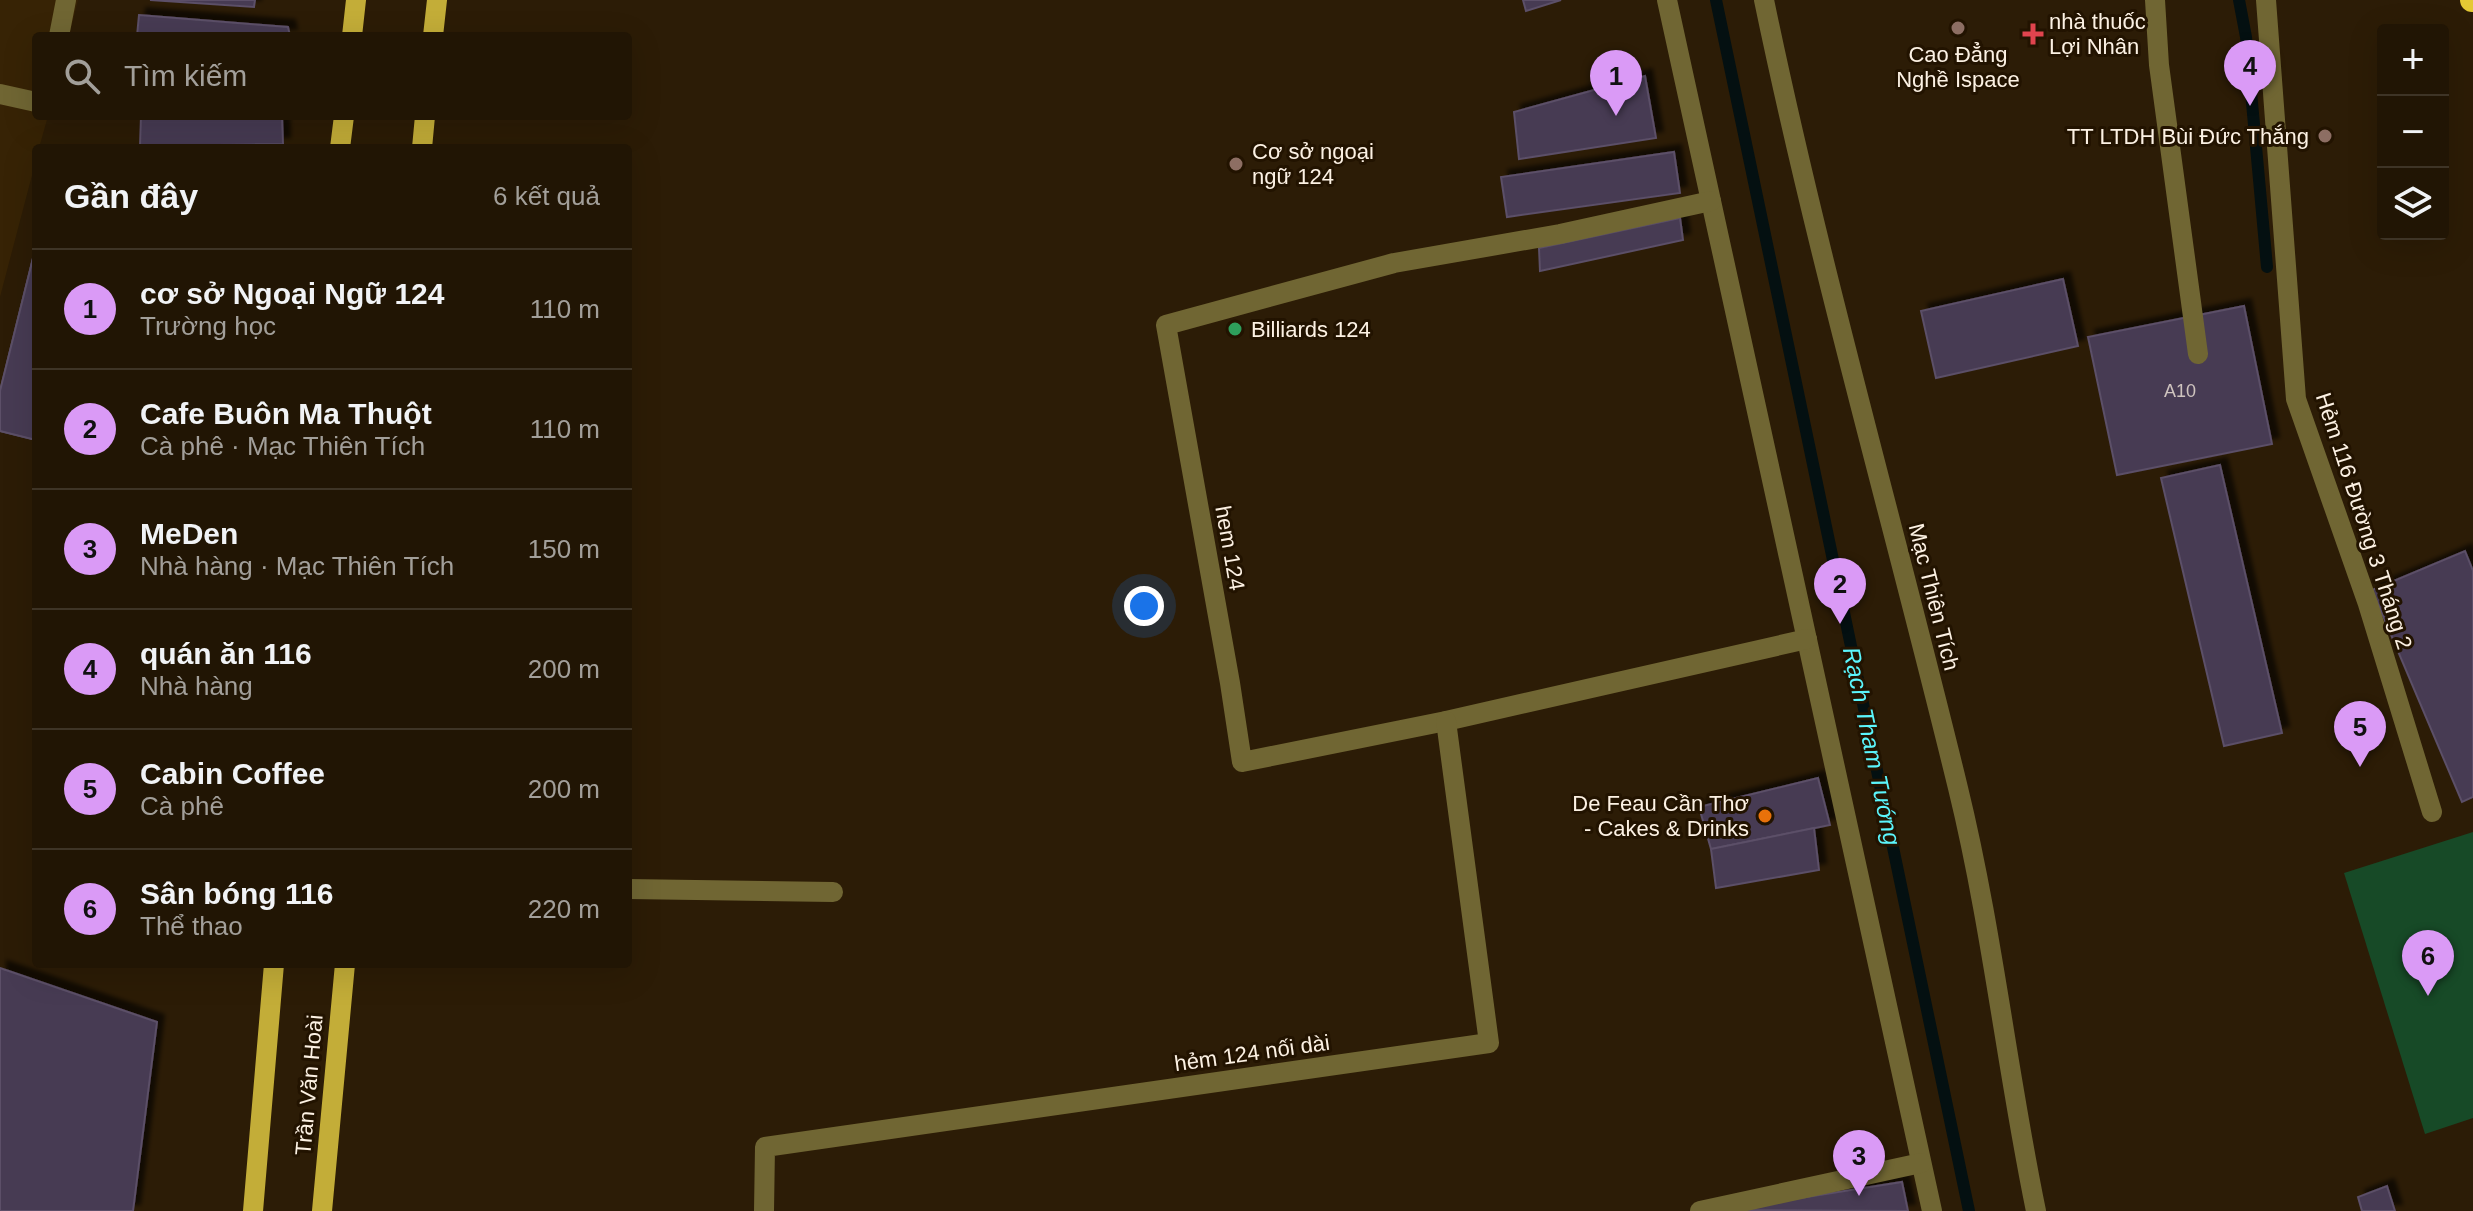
<!DOCTYPE html>
<html lang="vi">
<meta charset="utf-8">
<style>
:root{--surface:#211504;--page:#2d2213;--text:#f1f3f6;--muted:#a29f9a;--line:#3e3426;--accent:#da9af6}
body{margin:0;font-family:Helvetica,sans-serif;background:var(--page);color:var(--text)}
.controls{position:absolute;right:24px;top:24px;display:grid;overflow:hidden;border-radius:8px;box-shadow:0 8px 32px #0002}
.controls button{width:72px;height:72px;display:grid;place-items:center;padding:0;border:0;border-bottom:2px solid var(--line);background:var(--surface);color:var(--text);font:40px sans-serif}
.you{position:absolute;left:1144px;top:606px;width:28px;height:28px;margin:-20px;border:6px solid #fff;border-radius:50%;background:#1a73e8;box-shadow:0 0 0 12px #1a73e833}
.badge{display:grid;place-items:center;width:52px;height:52px;border-radius:50%;background:var(--accent);color:#111;font-size:26px;font-weight:700}
.pin{position:absolute;translate:-50% -66px;filter:drop-shadow(0 2px 4px #0008)}
.pin::after{content:'';position:absolute;top:42px;width:28px;height:24px;background:inherit;clip-path:polygon(0 0,100% 0,50% 100%)}
.list{margin:0;padding:0;list-style:none}
h2{display:flex;justify-content:space-between;align-items:center;height:104px;margin:0;padding:0 32px;font-size:34px}
h2 small{font-size:26px;font-weight:400;color:var(--muted)}
.list li{display:grid;grid-template-columns:52px 1fr auto;gap:24px;align-items:center;box-sizing:border-box;height:120px;padding:0 32px;border-top:2px solid var(--line)}
.list b{display:block;font-size:30px;white-space:nowrap}
.list p{margin:0;font-size:26px;white-space:nowrap;color:var(--muted)}
.list em{font-size:26px;font-style:normal;color:var(--muted)}
.icon{flex:none;width:44px;height:44px;fill:none;stroke:currentColor;stroke-width:2;stroke-linecap:round;stroke-linejoin:round}
.map{position:relative;flex:none;width:2473px;height:1211px;overflow:hidden}
.search{position:absolute;background:var(--surface);box-shadow:0 8px 32px #0002;left:32px;top:32px;width:600px;height:88px;display:flex;align-items:center;gap:20px;box-sizing:border-box;padding:0 28px;border-radius:8px;color:var(--muted);font-size:30px}
.panel{position:absolute;background:var(--surface);box-shadow:0 8px 32px #0002;left:32px;top:144px;width:600px;height:824px;border-radius:8px}
.map>svg:first-child{display:block}
</style>
<div class="map">
<svg width="2473" height="1211" viewBox="0 0 2473 1211">
<defs>
<filter id="shadow"><feDropShadow dx="7" dy="-7" stdDeviation="2" flood-color="#0009"/></filter>
</defs>
<rect width="100%" height="100%" fill="#2c1c06"/>
<path fill="#372305" d="M 0,0 L 78,0 L 69,36 L 36,36 L 36,116 L 48,116 L 39,148 L 36,148 L 36,160 L 0,297 Z"/>
<path fill="#174a27" d="M 2473,832 L 2473,1118 L 2425,1134 L 2344,873 Z"/>
<g fill="none" stroke-linecap="round" stroke-linejoin="round">
<g stroke="#041011" stroke-width="12">
<path d="M 1716,0 L 1969,1211"/>
<path d="M 2239,0 L 2246,37 L 2267,267"/>
</g>
</g>
<g fill="#473b53" stroke="#5b4f67" stroke-width="2" filter="url(#shadow)">
<path d="M 150,0 L 255,0 L 254,7 Z"/>
<path d="M 1523,0 L 1561,0 L 1526,11 Z"/>
<path d="M 139,15 L 288,27 L 290,36 L 137,36 Z"/>
<path d="M 1645,76 L 1656,138 L 1519,159 L 1514,112 Z"/>
<path d="M 141,116 L 282,116 L 283,144 L 140,146 Z"/>
<path d="M 140,146 L 267,147 L 140,148 Z"/>
<path d="M 1674,152 L 1680,193 L 1507,217 L 1501,177 Z"/>
<path d="M 1680,218 L 1683,240 L 1540,271 L 1539,248 Z"/>
<path d="M 36,246 L 36,440 L 0,431 L 0,391 Z"/>
<path d="M 36,246 L 36,440 L 0,431 L 0,391 Z"/>
<path d="M 2063,279 L 2078,346 L 1936,378 L 1921,311 Z"/>
<path d="M 2244,306 L 2272,444 L 2117,475 L 2088,337 Z"/>
<path d="M 2220,465 L 2282,733 L 2224,746 L 2161,478 Z"/>
<path d="M 2465,551 L 2473,571 L 2473,797 L 2462,802 L 2372,590 Z"/>
<path d="M 1818,778 L 1830,825 L 1711,849 L 1699,807 Z"/>
<path d="M 1814,828 L 1819,870 L 1716,888 L 1711,849 Z"/>
<path d="M 0,968 L 157,1022 L 133,1211 L 0,1211 Z"/>
<path d="M 1902,1182 L 1908,1211 L 1725,1210 Z"/>
<path d="M 2387,1186 L 2395,1211 L 2362,1211 L 2358,1197 Z"/>
</g>
<g fill="none" stroke-linecap="round" stroke-linejoin="round">
<g stroke="#706633" stroke-width="20">
<path d="M 1667,0 L 1932,1211"/>
<path d="M 1764,0 C 1819,265 1894,525 1958,788 C 1992,927 2007,1071 2036,1211"/>
<path d="M 2155,0 L 2159,65 L 2198,354"/>
<path d="M 2266,0 L 2296,399 L 2368,604 L 2432,812"/>
<path d="M 59,36 L 66,0"/>
<path d="M 0,94 L 36,102"/>
<path d="M 1711,201 L 1560,234 L 1394,263 L 1166,325 L 1230,683 L 1242,762 L 1446,721 L 1807,639"/>
<path d="M 628,889 L 833,892"/>
<path d="M 764,1211 L 765,1147 L 1489,1043 L 1446,721"/>
<path d="M 1700,1211 L 1921,1163"/>
</g>
<g stroke="#c3ad38" stroke-width="20">
<path d="M 352,36 L 356,0"/>
<path d="M 433,36 L 437,0"/>
<path d="M 340,148 L 344,116"/>
<path d="M 422,148 L 425,116"/>
<path d="M 253,1211 L 274,964"/>
<path d="M 322,1211 L 345,964"/>
</g>
<path stroke="#e4c934" stroke-width="24" d="M 2472,0 L 2473,0"/>
</g>
<g fill="#8d6e63" stroke="#221300" stroke-width="3">
<circle cx="1958" cy="28" r="8"/>
<circle cx="2325" cy="136" r="8"/>
<circle cx="1236" cy="164" r="8"/>
</g>
<path fill="#e0444e" stroke="#221300" stroke-width="3" d="M2029 22h8v8h8v8h-8v8h-8v-8h-8v-8h8z"/>
<circle fill="#2e9e5b" stroke="#221300" stroke-width="3" cx="1235" cy="329" r="8"/>
<circle fill="#e8710a" stroke="#221300" stroke-width="3" cx="1765" cy="816" r="8"/>
<g text-anchor="middle" dominant-baseline="central" stroke-width="6" stroke-linejoin="round" paint-order="stroke">
<g font-size="18" fill="#cfc4bf">
<text x="2180" y="391">A10</text>
</g>
<g font-size="22" fill="#fcf1e3" stroke="#221300" text-anchor="start">
<text x="2049" y="21">nhà thuốc<tspan x="2049" dy="25">Lợi Nhân</tspan></text>
<text x="1958" y="54" text-anchor="middle">Cao Đẳng<tspan x="1958" dy="25">Nghề Ispace</tspan></text>
<text x="2309" y="136" text-anchor="end">TT LTDH Bùi Đức Thắng</text>
<text x="1252" y="151">Cơ sở ngoại<tspan x="1252" dy="25">ngữ 124</tspan></text>
<text x="1251" y="329">Billiards 124</text>
<text x="1749" y="803" text-anchor="end">De Feau Cần Thơ<tspan x="1749" dy="25">- Cakes &amp; Drinks</tspan></text>
</g>
<g font-size="22" fill="#fcf1e3" stroke="#221300">
<text transform="translate(2364 521) rotate(72)">Hẻm 116 Đường 3 Tháng 2</text>
<text transform="translate(1230 548) rotate(80)">hem 124</text>
<text transform="translate(1934 597) rotate(76)">Mạc Thiên Tích</text>
<text transform="translate(1252 1053) rotate(-8)">hẻm 124 nối dài</text>
<text transform="translate(309 1085) rotate(-85)">Trần Văn Hoài</text>
</g>
<g font-size="24" font-style="italic" fill="#5bf5fc" stroke="#221300">
<text transform="translate(1872 746) rotate(78)">Rạch Tham Tướng</text>
</g>
</g>
</svg>
<div class="controls">
<button>+</button>
<button>−</button>
<button><svg class="icon" aria-label="layers" viewBox="0 0 24 24"><path d="M12 4l9 5-9 5-9-5zM3 14l9 5 9-5"/></svg></button>
</div>
<div class="you"></div>
<div class="pin badge" style="left:1616px;top:116px">1</div>
<div class="pin badge" style="left:1840px;top:624px">2</div>
<div class="pin badge" style="left:1859px;top:1196px">3</div>
<div class="pin badge" style="left:2250px;top:106px">4</div>
<div class="pin badge" style="left:2360px;top:767px">5</div>
<div class="pin badge" style="left:2428px;top:996px">6</div>
<div class="search"><svg class="icon" aria-label="search" viewBox="0 0 24 24"><circle cx="10" cy="10" r="6"/><path d="M15 15l6 6"/></svg>Tìm kiếm</div>
<section class="panel">
<h2>Gần đây<small>6 kết quả</small></h2>
<ul class="list">
<li><span class="badge">1</span><div><b>cơ sở Ngoại Ngữ 124</b><p>Trường học</p></div><em>110 m</em></li>
<li><span class="badge">2</span><div><b>Cafe Buôn Ma Thuột</b><p>Cà phê · Mạc Thiên Tích</p></div><em>110 m</em></li>
<li><span class="badge">3</span><div><b>MeDen</b><p>Nhà hàng · Mạc Thiên Tích</p></div><em>150 m</em></li>
<li><span class="badge">4</span><div><b>quán ăn 116</b><p>Nhà hàng</p></div><em>200 m</em></li>
<li><span class="badge">5</span><div><b>Cabin Coffee</b><p>Cà phê</p></div><em>200 m</em></li>
<li><span class="badge">6</span><div><b>Sân bóng 116</b><p>Thể thao</p></div><em>220 m</em></li>
</ul>
</section>
</div>
